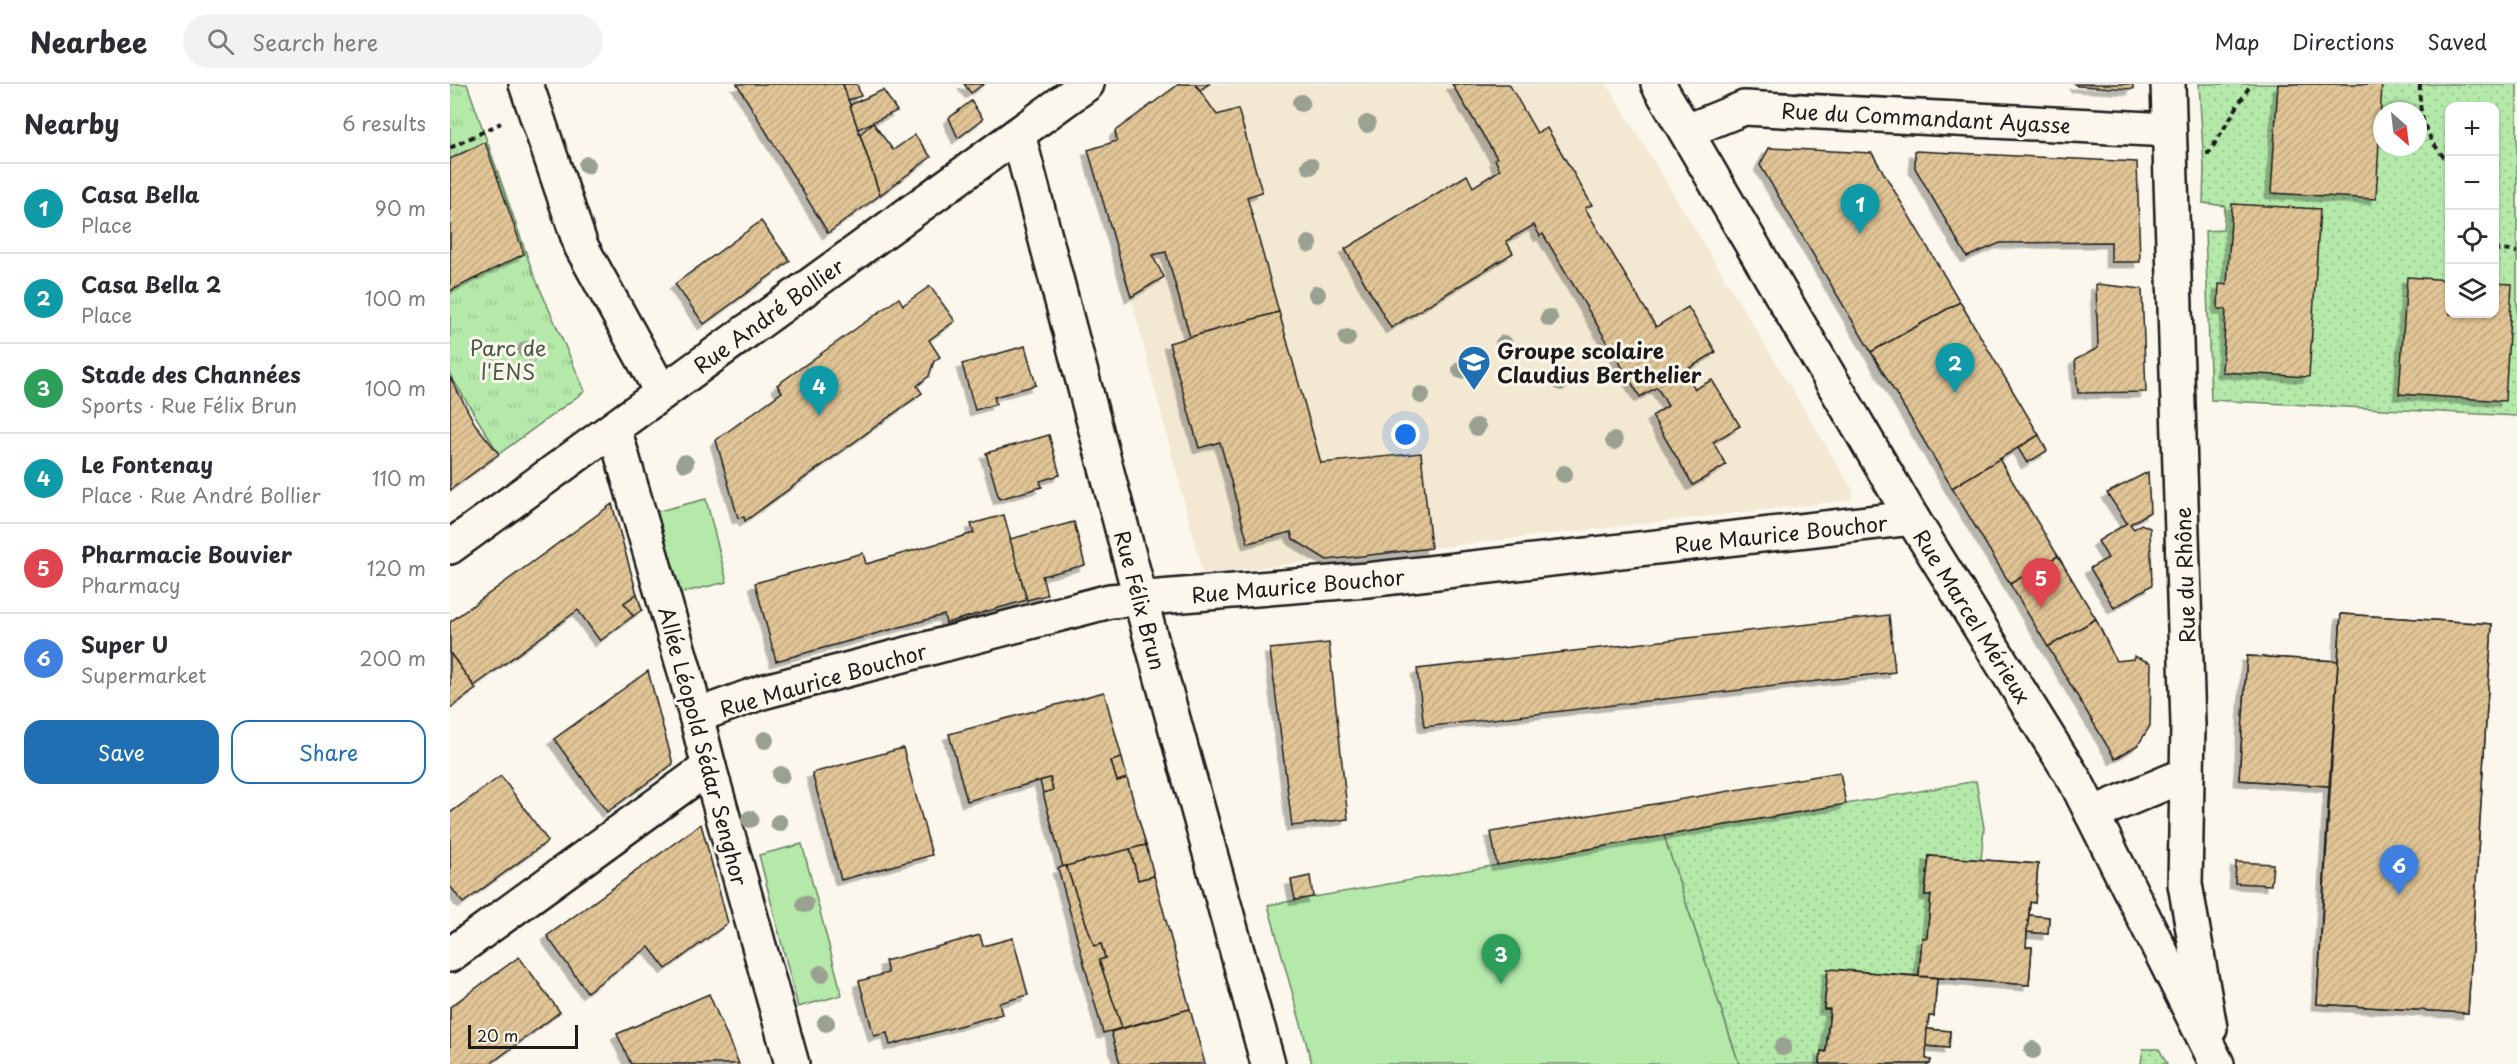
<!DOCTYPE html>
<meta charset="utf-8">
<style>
:root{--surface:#fff;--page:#f2f2f3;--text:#2b2b33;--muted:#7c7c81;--line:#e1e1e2;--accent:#1f6fb2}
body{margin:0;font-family:"Playpen Sans",sans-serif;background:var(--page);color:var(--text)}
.controls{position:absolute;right:18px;top:18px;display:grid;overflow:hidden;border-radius:12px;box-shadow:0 2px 4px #0004}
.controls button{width:54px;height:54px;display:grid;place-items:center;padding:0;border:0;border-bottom:2px solid var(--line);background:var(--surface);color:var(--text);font:30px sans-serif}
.compass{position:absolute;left:1923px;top:18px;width:54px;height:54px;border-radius:50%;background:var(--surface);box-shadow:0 2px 4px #0004;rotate:152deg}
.scale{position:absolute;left:18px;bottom:15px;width:110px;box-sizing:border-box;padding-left:6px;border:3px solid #1c1c1c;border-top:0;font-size:16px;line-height:21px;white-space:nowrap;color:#1c1c1c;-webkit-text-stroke:4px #fbf7ec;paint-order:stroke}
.you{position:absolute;left:956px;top:351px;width:21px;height:21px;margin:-15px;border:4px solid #fff;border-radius:50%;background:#1a73e8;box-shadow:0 0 0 9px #1a73e833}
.badge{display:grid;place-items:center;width:39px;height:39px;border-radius:50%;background:var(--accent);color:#fff;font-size:20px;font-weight:700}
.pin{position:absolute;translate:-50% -50px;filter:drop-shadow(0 2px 3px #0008)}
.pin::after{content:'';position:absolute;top:32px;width:21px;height:18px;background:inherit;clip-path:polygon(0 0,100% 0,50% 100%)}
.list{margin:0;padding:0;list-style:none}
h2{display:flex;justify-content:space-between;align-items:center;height:78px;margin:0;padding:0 24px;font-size:26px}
h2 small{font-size:20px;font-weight:400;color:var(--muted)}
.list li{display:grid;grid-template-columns:39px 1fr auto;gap:18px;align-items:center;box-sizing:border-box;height:90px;padding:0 24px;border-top:2px solid var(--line)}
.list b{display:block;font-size:22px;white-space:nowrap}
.list p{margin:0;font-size:20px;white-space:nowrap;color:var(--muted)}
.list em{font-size:20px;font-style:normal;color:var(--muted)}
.actions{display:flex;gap:12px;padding:18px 24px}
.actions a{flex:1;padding:14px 0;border:2px solid var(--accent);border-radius:18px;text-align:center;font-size:21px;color:var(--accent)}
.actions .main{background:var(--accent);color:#fff}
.icon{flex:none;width:33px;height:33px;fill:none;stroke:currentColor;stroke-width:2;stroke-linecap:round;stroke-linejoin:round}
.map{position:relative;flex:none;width:2067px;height:980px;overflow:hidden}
header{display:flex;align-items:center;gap:36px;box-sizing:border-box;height:84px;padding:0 30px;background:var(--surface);border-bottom:2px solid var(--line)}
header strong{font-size:28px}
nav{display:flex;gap:33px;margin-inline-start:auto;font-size:21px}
.search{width:420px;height:54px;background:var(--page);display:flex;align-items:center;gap:15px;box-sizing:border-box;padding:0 21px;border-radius:33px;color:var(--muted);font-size:22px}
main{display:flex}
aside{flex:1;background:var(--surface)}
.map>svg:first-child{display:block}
</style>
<header>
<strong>Nearbee</strong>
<div class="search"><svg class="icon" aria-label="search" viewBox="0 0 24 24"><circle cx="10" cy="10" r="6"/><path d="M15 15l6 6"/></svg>Search here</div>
<nav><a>Map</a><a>Directions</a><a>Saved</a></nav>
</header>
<main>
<aside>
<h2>Nearby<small>6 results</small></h2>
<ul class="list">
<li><span class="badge" style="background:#0f9aa8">1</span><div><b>Casa Bella</b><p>Place</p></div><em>90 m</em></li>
<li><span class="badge" style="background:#0f9aa8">2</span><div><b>Casa Bella 2</b><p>Place</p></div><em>100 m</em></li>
<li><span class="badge" style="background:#2e9e5b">3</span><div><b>Stade des Channées</b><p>Sports · Rue Félix Brun</p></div><em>100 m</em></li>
<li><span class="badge" style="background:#0f9aa8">4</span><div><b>Le Fontenay</b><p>Place · Rue André Bollier</p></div><em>110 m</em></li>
<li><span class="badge" style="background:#e0444e">5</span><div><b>Pharmacie Bouvier</b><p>Pharmacy</p></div><em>120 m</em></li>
<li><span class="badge" style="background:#3f7fe0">6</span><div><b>Super U</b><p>Supermarket</p></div><em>200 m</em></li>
</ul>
<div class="actions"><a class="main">Save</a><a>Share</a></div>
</aside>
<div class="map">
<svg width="2067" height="980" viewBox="0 0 2067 980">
<defs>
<pattern id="grass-dots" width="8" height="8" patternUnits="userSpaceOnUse" patternTransform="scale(1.5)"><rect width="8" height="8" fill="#b4e9aa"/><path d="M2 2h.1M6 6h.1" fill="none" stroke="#9ac792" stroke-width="1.8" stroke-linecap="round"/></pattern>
<pattern id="park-tufts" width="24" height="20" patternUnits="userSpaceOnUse" patternTransform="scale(1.5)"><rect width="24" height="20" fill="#b4e9aa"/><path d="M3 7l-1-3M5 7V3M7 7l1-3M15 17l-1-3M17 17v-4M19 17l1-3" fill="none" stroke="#9ac792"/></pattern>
<pattern id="building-hatch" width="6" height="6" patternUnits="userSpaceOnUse" patternTransform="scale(1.5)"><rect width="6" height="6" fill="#e1c596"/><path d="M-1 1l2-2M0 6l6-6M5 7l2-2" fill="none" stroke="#c0a981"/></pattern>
<filter id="shadow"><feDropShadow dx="-5.5" dy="5.5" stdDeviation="0" flood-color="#0004"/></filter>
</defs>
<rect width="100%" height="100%" fill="#fbf7ec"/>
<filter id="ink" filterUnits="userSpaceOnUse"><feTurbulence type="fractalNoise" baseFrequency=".0167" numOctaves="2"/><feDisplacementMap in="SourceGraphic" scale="12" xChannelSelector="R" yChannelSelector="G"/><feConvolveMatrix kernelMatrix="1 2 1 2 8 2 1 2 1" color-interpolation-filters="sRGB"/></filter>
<g filter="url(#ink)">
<path fill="#f3e8d2" d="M 729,0 L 1157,0 L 1404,408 L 1400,416 L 753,490 L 681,213 L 638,66 L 667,57 L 665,47 Z"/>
<g fill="url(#grass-dots)" stroke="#688263" stroke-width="1.5" fill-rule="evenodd">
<path d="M 1749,0 L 2067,0 L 2067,332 L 1761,316 L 1755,147 L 1773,146 L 1775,122 L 1753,119 L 1754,83 ZM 2000,22 L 2044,22 L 2044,230 L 2000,230 ZM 1932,27 L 1968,27 L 1968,63 L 1932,63 Z"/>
<path d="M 1526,697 L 1534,744 L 1531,776 L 1479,772 L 1475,810 L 1481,811 L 1477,854 L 1472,854 L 1469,892 L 1378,886 L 1375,924 L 1380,925 L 1376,968 L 1371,968 L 1370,980 L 1289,980 L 1214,752 Z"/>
<path d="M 1693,965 L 1709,965 L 1717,980 L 1691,980 Z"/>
</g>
<path fill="url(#park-tufts)" stroke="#688263" stroke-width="1.5" d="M 0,0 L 17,0 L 83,189 L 135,307 L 49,370 L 0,291 Z"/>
<g fill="#b4e9aa" stroke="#688263" stroke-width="1.5">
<path d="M 256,415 L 277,498 L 226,510 L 205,428 Z"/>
<path d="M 1214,752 L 1289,980 L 862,980 L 818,821 Z"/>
<path d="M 352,760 L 392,911 L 348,923 L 309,771 Z"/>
</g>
<g fill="url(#building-hatch)" stroke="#1c1c1c" stroke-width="1.5" filter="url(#shadow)">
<path d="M 287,0 L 393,0 L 430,111 L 378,149 Z"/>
<path d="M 393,0 L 407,0 L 411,12 L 398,16 Z"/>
<path d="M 514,0 L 534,0 L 521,9 Z"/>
<path d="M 729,0 L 745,0 L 767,31 L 788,25 L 812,108 L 797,113 L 829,228 L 740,253 L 716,168 L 702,171 L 714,193 L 681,213 L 638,66 L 667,57 L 665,47 Z"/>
<path d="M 745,0 L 759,0 L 750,6 Z"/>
<path d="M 1002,0 L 1059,0 L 1087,49 L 1097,44 L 1142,121 L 1135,124 L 1206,243 L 1238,223 L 1266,268 L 1234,287 L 1245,305 L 1262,296 L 1290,342 L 1263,358 L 1276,381 L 1243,401 L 1202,332 L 1218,322 L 1207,303 L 1190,313 L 1093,150 L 1090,152 L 1084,141 L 1056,157 L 1063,169 L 941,244 L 895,165 L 1017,91 L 1023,103 L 1050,86 L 1045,75 L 1047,74 Z"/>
<path d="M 1625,0 L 1683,0 L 1683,5 L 1627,2 Z"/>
<path d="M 1828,0 L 1932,0 L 1926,115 L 1821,109 Z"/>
<path d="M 433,6 L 447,27 L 408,45 L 400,21 Z"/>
<path d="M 521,17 L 533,35 L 508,54 L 499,34 Z"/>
<path d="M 423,39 L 443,66 L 465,51 L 481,73 L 430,111 L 410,50 Z"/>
<path d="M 35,58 L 74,170 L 0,207 L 0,75 Z"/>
<path d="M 1319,64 L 1422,69 L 1510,218 L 1421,268 L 1310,81 Z"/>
<path d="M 1465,67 L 1687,78 L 1690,178 L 1661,178 L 1661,158 L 1550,159 L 1517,173 L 1465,84 Z"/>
<path d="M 1782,120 L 1870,125 L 1859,293 L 1772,288 L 1776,225 L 1768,225 L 1769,200 L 1777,201 Z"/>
<path d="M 311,137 L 340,177 L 254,240 L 225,200 Z"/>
<path d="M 1957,193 L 2000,196 L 2000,230 L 2044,230 L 2044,199 L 2062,200 L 2055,317 L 1949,310 Z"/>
<path d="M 1646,200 L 1692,205 L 1696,308 L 1628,309 L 1625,276 L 1648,264 Z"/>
<path d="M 480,202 L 505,237 L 479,256 L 490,273 L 484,277 L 479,292 L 467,302 L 472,309 L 295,437 L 294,433 L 288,434 L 266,356 L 332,308 L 327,301 L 449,214 L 453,221 Z"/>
<path d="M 1510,218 L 1589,351 L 1502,404 L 1421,268 Z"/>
<path d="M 829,228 L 871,379 L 971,369 L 981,464 L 877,476 L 843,455 L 841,448 L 798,459 L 770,358 L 749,364 L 719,259 Z"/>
<path d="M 575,262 L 586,301 L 544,313 L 546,320 L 525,326 L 512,280 Z"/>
<path d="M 0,293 L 25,340 L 49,370 L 0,406 Z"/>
<path d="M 599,351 L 610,391 L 590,397 L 592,403 L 549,415 L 536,369 Z"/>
<path d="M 1589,351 L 1597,367 L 1577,379 L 1568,364 Z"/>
<path d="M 1549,375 L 1608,472 L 1560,500 L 1502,404 Z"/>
<path d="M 1698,388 L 1700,428 L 1680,440 L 1684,445 L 1691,440 L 1700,444 L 1702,501 L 1664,524 L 1640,484 L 1658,474 L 1648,457 L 1677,439 L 1657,409 Z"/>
<path d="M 162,420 L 187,510 L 174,519 L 183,532 L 150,557 L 128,526 L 24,602 L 0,569 L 0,538 Z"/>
<path d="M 554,431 L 577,516 L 496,539 L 494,531 L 326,577 L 305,499 L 413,469 L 416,480 L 524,449 L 521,440 Z"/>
<path d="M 624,438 L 635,481 L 592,492 L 597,511 L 577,516 L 560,455 Z"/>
<path d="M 1608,472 L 1646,535 L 1598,563 L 1560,500 Z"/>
<path d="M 187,510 L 192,526 L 183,532 L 174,519 Z"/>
<path d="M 1891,530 L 2042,540 L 2018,929 L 1867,920 L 1879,702 L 1789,696 L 1797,572 L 1888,577 Z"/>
<path d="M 1891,530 L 2042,540 L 2018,929 L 1867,920 Z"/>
<path d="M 1439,531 L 1445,588 L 974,643 L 967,585 Z"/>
<path d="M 1646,535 L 1666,577 L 1684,575 L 1684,572 L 1701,579 L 1700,642 L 1688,661 L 1665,675 L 1598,563 Z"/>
<path d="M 879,559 L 898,735 L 842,742 L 820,565 Z"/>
<path d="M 0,569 L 26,605 L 0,624 Z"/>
<path d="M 1797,572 L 1888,577 L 1879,702 L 1789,696 Z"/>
<path d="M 198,587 L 223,680 L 157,728 L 104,655 Z"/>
<path d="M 654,608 L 672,674 L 661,677 L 667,697 L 677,694 L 696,761 L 613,783 L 593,709 L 603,706 L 600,694 L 517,717 L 499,650 Z"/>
<path d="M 453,664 L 482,771 L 391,796 L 362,689 Z"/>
<path d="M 672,674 L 677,694 L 667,697 L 661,677 Z"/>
<path d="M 1390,688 L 1396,720 L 1047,781 L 1041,748 Z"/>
<path d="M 51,692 L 98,757 L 13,819 L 0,802 L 0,729 Z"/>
<path d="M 600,694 L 603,706 L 593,709 L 590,697 Z"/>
<path d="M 251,740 L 278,839 L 216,885 L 199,863 L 137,908 L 97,852 Z"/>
<path d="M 696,761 L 704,792 L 688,796 L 680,765 Z"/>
<path d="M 680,765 L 688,796 L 704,792 L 740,925 L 672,944 L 649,876 L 655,874 L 651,860 L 644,862 L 616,782 Z"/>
<path d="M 1479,772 L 1588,780 L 1585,819 L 1580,818 L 1579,831 L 1599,833 L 1598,850 L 1577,848 L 1576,863 L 1582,863 L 1579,901 L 1487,894 L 1484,932 L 1479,932 L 1477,945 L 1500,947 L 1499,964 L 1476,962 L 1476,975 L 1481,976 L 1480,980 L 1370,980 L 1371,967 L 1376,968 L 1380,925 L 1374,925 L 1378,885 L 1469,892 L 1472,854 L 1477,854 L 1481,811 L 1475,811 Z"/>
<path d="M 1479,772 L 1588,780 L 1585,819 L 1580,818 L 1577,848 L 1576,863 L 1582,863 L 1579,901 L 1469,892 L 1472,854 L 1477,854 L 1481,811 L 1475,811 Z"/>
<path d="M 1786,778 L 1823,780 L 1821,801 L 1785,799 Z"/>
<path d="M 616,782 L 644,862 L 651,860 L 655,874 L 649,876 L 672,944 L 653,949 L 608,784 Z"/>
<path d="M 860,792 L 863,813 L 845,816 L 841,796 Z"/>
<path d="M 1579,831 L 1599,833 L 1598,850 L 1577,848 Z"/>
<path d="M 530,851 L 533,862 L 563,854 L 578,911 L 549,919 L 552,930 L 440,961 L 437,949 L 424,952 L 409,897 L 438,889 L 435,877 Z"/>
<path d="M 69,873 L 110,928 L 40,980 L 0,980 L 0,923 Z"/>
<path d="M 1378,885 L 1487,894 L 1484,932 L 1479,932 L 1477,945 L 1476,975 L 1481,976 L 1480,980 L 1370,980 L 1371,967 L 1376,968 L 1380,925 L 1374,925 Z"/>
<path d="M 259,910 L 289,980 L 181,980 L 167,950 Z"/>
<path d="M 740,925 L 755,980 L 670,980 L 661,948 Z"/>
<path d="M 1477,945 L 1500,947 L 1499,964 L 1476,962 Z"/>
</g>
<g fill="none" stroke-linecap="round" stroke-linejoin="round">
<defs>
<g id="street">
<path d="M 76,0 L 131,162 L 212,309"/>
<path d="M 1208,0 L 1462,434 L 1626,698 L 1767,980"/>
<path d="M 1718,0 L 1738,641 L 1735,800 L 1760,944"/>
<path d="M 1237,47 L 1294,24 L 1719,46"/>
<path d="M 568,50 L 700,551 L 818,980"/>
<path d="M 164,344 L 235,588 L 259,683 L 342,980"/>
<path d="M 0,463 L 637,0"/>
<path d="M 246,632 L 312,608 L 660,517 L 917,496 L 1462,434"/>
<path d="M 1642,730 L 1737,690"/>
<path d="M 0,871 L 259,683"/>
</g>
</defs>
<use href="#street" stroke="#1c1c1c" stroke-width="38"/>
<g stroke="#1c1c1c" stroke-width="4" stroke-dasharray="6 4.5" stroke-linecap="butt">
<path d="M 1970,0 C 1968,37 1977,53 2000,81"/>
<path d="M 0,64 L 51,39"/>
<path d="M 1756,69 L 1759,69 L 1801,0"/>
<path d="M 2044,165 L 2067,168"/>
</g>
<use href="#street" stroke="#fbf7ec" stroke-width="33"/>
</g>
<g fill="#9aa191">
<circle cx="851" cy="19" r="9"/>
<circle cx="917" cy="40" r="9"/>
<circle cx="137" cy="81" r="9"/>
<circle cx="860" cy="82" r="9"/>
<circle cx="859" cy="160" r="9"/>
<circle cx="867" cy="210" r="9"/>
<circle cx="1099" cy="234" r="9"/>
<circle cx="897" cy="254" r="9"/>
<circle cx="1054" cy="260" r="9"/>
<circle cx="76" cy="266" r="9"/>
<circle cx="1011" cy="286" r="9"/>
<circle cx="1111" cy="298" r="9"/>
<circle cx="971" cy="311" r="9"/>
<circle cx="1027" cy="343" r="9"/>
<circle cx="1164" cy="357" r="9"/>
<circle cx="235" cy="379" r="9"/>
<circle cx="1114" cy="390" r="9"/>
<circle cx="315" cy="656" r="9"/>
<circle cx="331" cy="691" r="9"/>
<circle cx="300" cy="735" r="9"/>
<circle cx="329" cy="739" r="9"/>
<circle cx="355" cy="820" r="9"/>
<circle cx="371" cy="890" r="9"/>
<circle cx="376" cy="939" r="9"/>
<circle cx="1333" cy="963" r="9"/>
<circle cx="1583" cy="966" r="9"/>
</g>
</g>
<defs>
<symbol id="school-pin" viewBox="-11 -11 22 30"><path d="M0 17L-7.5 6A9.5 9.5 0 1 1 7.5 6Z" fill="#1f6fb2" stroke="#fbf7ec"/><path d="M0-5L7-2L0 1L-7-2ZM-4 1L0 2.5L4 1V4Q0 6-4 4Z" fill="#fff"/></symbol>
</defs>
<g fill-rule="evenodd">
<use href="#school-pin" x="1005" y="259" width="38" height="52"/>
</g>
<g text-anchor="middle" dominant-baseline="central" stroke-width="6" stroke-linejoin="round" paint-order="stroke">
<g font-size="21" fill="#1c1c1c" stroke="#fbf7ec">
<text transform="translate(1476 33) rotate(3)">Rue du Commandant Ayasse</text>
<text transform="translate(318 231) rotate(-36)">Rue André Bollier</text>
<text transform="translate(1331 449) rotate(-6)">Rue Maurice Bouchor</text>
<text transform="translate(1734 491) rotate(-92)">Rue du Rhône</text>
<text transform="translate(848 501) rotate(-5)">Rue Maurice Bouchor</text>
<text transform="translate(691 516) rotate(75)">Rue Félix Brun</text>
<text transform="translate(1523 532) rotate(58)">Rue Marcel Mérieux</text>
<text transform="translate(373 595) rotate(-16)">Rue Maurice Bouchor</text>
<text transform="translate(254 662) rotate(75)">Allée Léopold Sédar Senghor</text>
</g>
<g font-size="21" fill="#4a5a47" stroke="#fbf7ec">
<text x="58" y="263">Parc de<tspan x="58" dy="24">l'ENS</tspan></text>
</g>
<g font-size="21" font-weight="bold" fill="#1c1c1c" stroke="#fbf7ec" text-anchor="start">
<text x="1047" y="266">Groupe scolaire<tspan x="1047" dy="24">Claudius Berthelier</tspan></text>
</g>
</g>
</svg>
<div class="controls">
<button>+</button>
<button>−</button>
<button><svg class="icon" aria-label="locate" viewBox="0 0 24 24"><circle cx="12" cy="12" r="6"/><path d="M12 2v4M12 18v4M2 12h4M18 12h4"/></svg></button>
<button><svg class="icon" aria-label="layers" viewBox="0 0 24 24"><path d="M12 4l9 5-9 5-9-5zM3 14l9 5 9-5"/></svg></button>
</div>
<svg class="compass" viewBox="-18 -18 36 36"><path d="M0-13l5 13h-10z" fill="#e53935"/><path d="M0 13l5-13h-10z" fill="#7c7c81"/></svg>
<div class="scale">20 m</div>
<div class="you"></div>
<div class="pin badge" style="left:1410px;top:150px;background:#0f9aa8">1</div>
<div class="pin badge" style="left:1505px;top:309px;background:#0f9aa8">2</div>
<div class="pin badge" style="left:1051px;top:900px;background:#2e9e5b">3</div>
<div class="pin badge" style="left:369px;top:332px;background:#0f9aa8">4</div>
<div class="pin badge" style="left:1591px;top:524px;background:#e0444e">5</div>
<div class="pin badge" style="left:1949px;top:811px;background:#3f7fe0">6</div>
</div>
</main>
